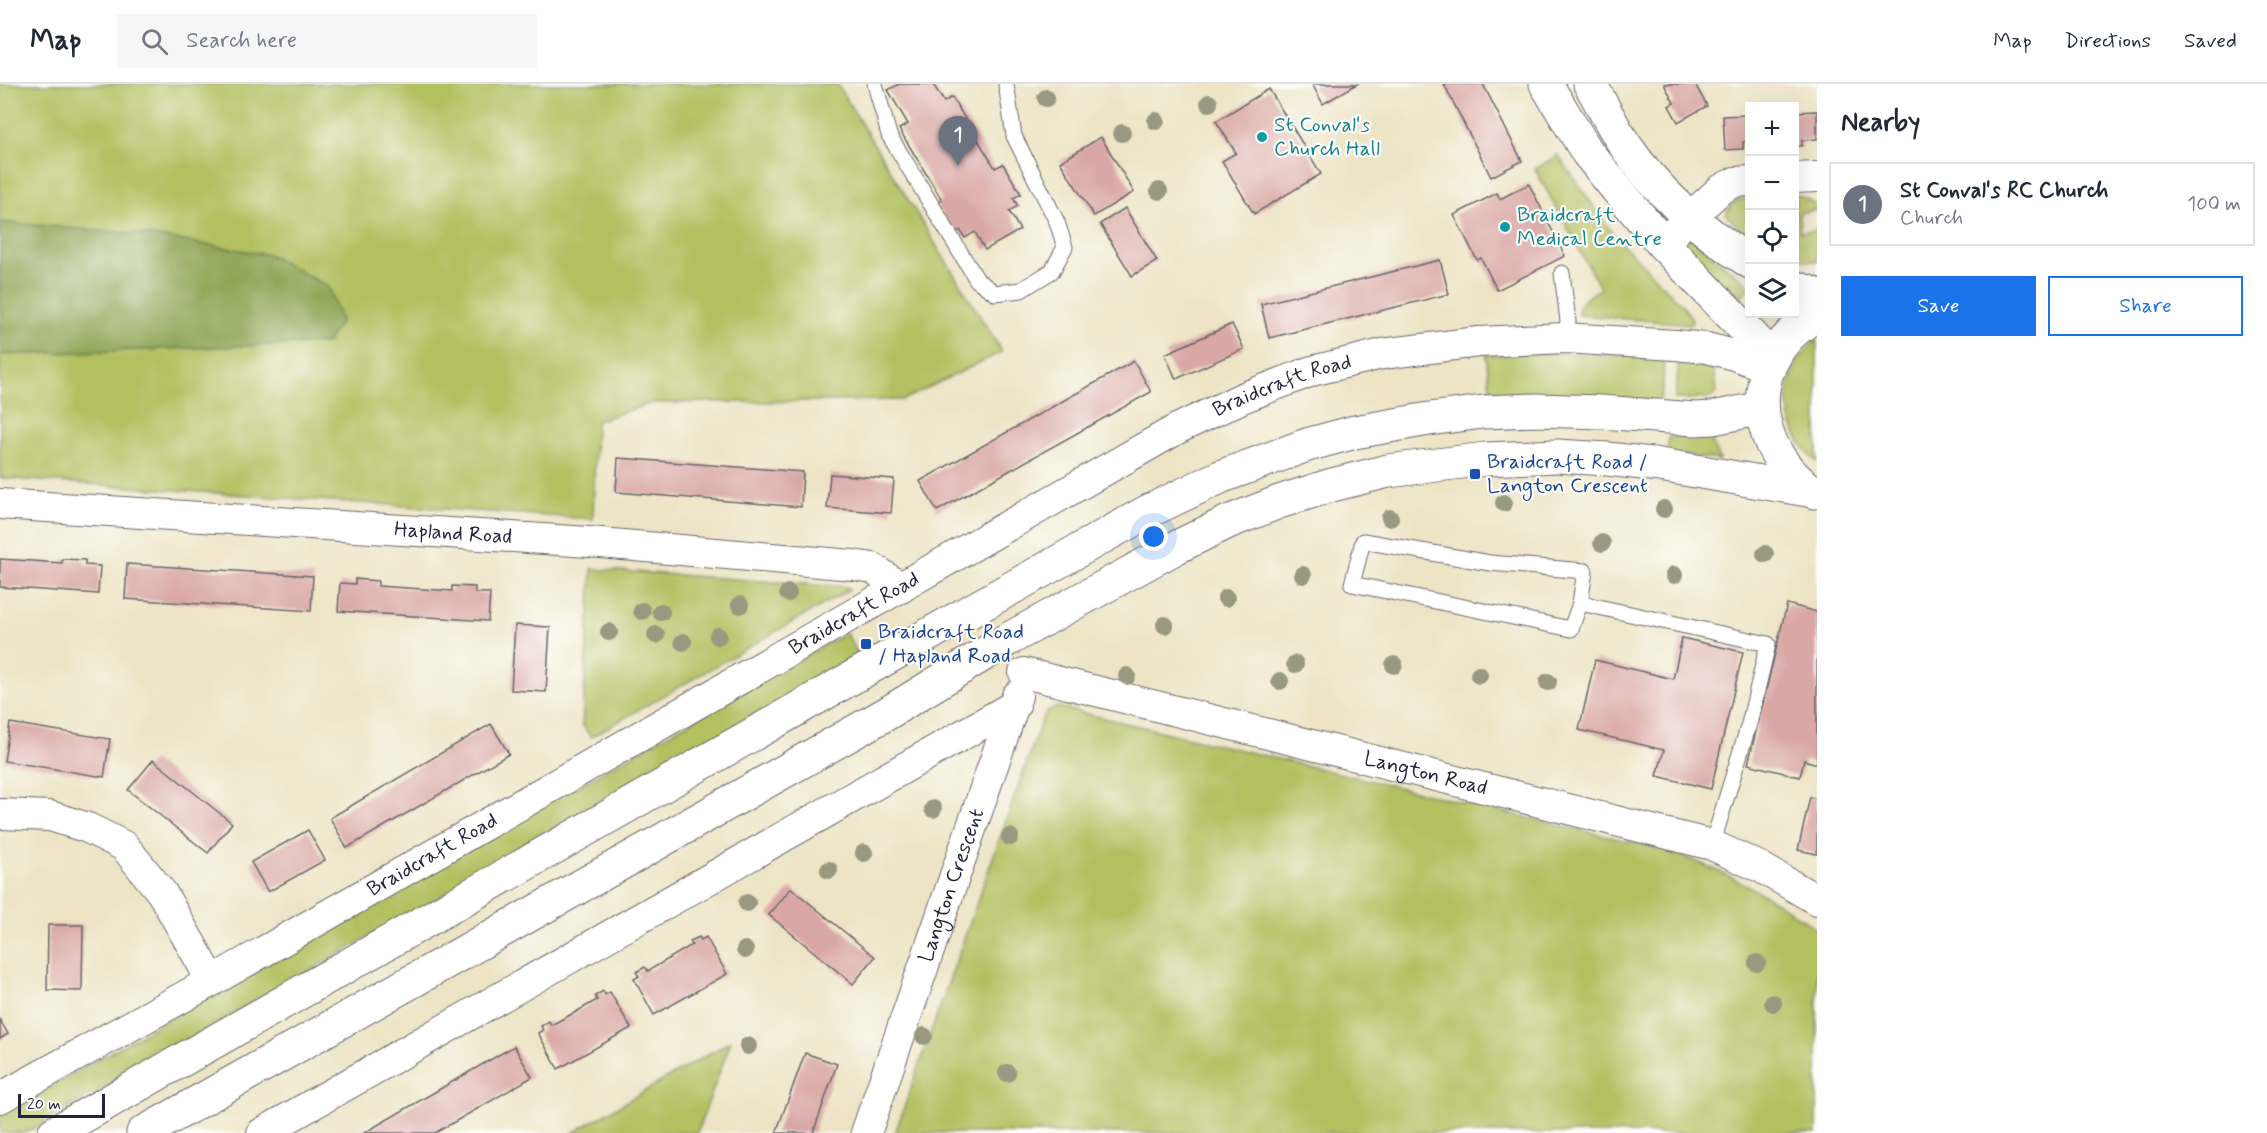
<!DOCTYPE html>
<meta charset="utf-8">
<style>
:root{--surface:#fff;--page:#f6f6f7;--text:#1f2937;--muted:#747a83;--line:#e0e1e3;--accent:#1a73e8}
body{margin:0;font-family:Mynerve,sans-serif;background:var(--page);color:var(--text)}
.controls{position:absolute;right:18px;top:18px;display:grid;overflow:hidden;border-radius:0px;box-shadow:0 6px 24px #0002}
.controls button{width:54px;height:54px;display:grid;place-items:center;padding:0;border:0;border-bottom:2px solid var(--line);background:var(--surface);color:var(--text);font:30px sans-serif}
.scale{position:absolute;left:18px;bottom:15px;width:87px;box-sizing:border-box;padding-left:6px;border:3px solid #22223b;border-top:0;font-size:16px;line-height:21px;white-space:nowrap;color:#22223b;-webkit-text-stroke:4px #fdfcf7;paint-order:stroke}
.you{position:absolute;left:1154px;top:453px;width:21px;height:21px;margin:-15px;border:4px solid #fff;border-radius:50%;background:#1a73e8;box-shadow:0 0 0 9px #1a73e833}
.badge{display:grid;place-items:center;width:39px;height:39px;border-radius:50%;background:var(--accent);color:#fff;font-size:20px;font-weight:700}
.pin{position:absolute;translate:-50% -50px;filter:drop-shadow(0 2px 3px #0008)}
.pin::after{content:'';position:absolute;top:32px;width:21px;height:18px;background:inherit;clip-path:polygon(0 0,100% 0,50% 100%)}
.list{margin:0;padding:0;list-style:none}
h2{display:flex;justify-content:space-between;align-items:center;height:78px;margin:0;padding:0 24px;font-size:26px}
h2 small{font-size:20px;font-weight:400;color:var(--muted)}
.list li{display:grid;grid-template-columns:39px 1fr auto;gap:18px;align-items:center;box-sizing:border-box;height:84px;margin:0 12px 12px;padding:0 12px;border:2px solid var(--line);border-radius:0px}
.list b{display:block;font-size:22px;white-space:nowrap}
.list p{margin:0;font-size:20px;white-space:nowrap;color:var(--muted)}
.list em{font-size:20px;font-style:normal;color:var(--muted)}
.actions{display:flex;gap:12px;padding:18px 24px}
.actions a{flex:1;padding:14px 0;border:2px solid var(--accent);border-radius:0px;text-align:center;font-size:21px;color:var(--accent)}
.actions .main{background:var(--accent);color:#fff}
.icon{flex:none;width:33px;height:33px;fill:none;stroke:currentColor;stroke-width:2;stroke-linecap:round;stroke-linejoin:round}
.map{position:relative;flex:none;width:1817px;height:1049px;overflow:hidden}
header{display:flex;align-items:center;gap:36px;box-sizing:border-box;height:84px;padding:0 30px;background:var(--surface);border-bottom:2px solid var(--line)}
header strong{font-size:28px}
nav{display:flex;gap:33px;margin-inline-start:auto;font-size:21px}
.search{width:420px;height:54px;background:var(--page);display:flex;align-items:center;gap:15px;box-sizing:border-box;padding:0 21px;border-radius:0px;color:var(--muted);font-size:22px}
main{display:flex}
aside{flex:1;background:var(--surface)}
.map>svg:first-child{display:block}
</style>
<header>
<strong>Map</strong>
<div class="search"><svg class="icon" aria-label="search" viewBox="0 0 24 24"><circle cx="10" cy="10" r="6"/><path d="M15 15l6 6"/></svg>Search here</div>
<nav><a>Map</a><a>Directions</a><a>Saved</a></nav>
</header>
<main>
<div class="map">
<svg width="1817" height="1049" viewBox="0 0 1817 1049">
<rect width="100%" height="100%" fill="#fdfcf7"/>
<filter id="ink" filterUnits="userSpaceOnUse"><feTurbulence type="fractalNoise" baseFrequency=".0167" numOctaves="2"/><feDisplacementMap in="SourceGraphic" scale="12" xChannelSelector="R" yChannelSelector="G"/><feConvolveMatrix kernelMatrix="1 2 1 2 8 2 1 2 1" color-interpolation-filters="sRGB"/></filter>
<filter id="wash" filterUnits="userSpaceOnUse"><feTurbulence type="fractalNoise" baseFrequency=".008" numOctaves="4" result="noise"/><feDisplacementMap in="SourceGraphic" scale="24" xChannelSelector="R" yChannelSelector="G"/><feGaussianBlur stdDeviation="1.35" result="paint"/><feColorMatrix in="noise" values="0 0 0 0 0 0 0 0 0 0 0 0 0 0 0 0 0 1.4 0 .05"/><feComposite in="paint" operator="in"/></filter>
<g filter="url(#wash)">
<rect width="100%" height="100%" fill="#ede4c5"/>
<g fill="#b3c061" stroke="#6a714e" stroke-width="1.5">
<path d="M 0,0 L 837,0 L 1002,268 L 903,316 L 652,319 L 596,337 L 593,435 L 0,394 Z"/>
<path d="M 1558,71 L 1613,150 L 1683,222 L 1692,235 L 1691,240 L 1578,231 C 1577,217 1590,212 1600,204 L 1535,85 Z"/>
<path d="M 1795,110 L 1809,116 L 1816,122 L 1816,126 L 1799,129 L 1800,148 L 1817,146 L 1817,178 L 1795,175 Z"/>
<path d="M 1749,114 L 1750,114 L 1749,153 L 1726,131 C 1730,119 1737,115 1749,114 Z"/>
<path d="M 1689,153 L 1749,201 L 1749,205 L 1734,219 L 1684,162 L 1685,155 Z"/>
<path d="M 1817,256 L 1817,378 C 1779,345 1777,287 1817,256 Z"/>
<path d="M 1564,269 L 1664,273 L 1663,303 L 1659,319 L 1491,313 L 1486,271 Z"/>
<path d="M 1679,276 L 1709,283 L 1714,290 L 1716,309 L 1711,314 L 1675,315 Z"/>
<path d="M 1669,353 L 1710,353 L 1720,376 L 1667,369 Z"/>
<path d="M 592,485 L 847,503 L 849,506 L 591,653 L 582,641 Z"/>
<path d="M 846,549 L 860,573 L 25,1049 L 0,1049 L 0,1031 Z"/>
<path d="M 1058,623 L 1665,766 C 1720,785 1771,811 1817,846 L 1817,1049 L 895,1049 L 1042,635 L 1047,627 Z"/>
<path d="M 731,957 L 697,1049 L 572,1049 Z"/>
</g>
<path fill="#8ea657" stroke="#586449" stroke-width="1.5" d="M 0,138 L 147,151 L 270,171 L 329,203 L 341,237 L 327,259 L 0,271 Z"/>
<g id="blocks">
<g fill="#d9a7a5">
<path d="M 899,0 L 933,0 L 944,18 L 952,13 L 995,84 L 1003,80 L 1021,110 L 1013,114 L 1018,122 L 1009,127 L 1020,146 L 985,166 L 975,148 L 965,154 L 960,146 L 954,150 L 936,120 L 942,116 L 899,45 L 908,40 L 888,6 Z"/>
<path d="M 1312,0 L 1357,0 L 1323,20 Z"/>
<path d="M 1444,0 L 1483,0 L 1522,77 L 1491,93 Z"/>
<path d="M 1664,0 L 1695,0 L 1707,22 L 1678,38 L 1669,22 L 1674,19 Z"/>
<path d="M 1269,5 L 1321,90 L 1254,130 L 1222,77 L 1236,69 L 1216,37 Z"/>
<path d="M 1817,27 L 1817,55 L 1802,56 L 1802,62 L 1794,62 L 1794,28 Z"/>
<path d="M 1749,31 L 1749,58 L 1743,58 L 1743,65 L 1725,66 L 1723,32 Z"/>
<path d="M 1101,53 L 1134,108 L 1094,132 L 1060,78 Z"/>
<path d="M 1529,100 L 1565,172 L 1497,206 L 1481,174 L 1477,176 L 1454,131 L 1497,109 L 1500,115 Z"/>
<path d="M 1125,124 L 1157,177 L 1132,192 L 1100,140 Z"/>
<path d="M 1440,176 L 1449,210 L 1269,254 L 1261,220 Z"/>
<path d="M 1232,240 L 1244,265 L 1176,295 L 1165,270 Z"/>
<path d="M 1134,277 L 1151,308 L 937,427 L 920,397 Z"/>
<path d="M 618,374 L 803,388 L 801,423 L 616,408 Z"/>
<path d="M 830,390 L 894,395 L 891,429 L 827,424 Z"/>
<path d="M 0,475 L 62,479 L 62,475 L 85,476 L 85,481 L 100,482 L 98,510 L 0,503 Z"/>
<path d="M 127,480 L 313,492 L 311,527 L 125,515 Z"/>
<path d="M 355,495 L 378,497 L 378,502 L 452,507 L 452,502 L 475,503 L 475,509 L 490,509 L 488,537 L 338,527 L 340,499 L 355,500 Z"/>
<path d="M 1787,520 L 1817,528 L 1817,680 L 1804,676 L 1800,693 L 1748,680 Z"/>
<path d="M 515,541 L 550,543 L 546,608 L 511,606 Z"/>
<path d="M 1682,554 L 1743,568 L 1711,705 L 1657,692 L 1664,666 L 1579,646 L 1595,576 L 1673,595 Z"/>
<path d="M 10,639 L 110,655 L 104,693 L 4,677 Z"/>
<path d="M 491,640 L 509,670 L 347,764 L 330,734 Z"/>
<path d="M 153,676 L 232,739 L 208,769 L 128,706 Z"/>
<path d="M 1810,713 L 1817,715 L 1817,770 L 1798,766 Z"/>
<path d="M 308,746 L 325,776 L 268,808 L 251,778 Z"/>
<path d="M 791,804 L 875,873 L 853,900 L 769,831 Z"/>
<path d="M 48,841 L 83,841 L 82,907 L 47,906 Z"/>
<path d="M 699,853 L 701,856 L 706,853 L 727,890 L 654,931 L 634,895 L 639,892 L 636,888 L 645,883 L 648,887 L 692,861 L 690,857 Z"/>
<path d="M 603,907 L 605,911 L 610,908 L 631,944 L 558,985 L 538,949 L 543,946 L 541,942 L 549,937 L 551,941 L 574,929 L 597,916 L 595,912 Z"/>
<path d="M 0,936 L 8,950 L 0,955 Z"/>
<path d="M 514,962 L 532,993 L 484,1021 L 435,1049 L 364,1049 Z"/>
<path d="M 805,969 L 837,980 L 819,1032 L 813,1049 L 776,1049 Z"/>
</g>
</g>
</g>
<g filter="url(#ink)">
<use href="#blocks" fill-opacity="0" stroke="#69666b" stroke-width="1.5"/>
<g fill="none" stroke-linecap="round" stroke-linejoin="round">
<defs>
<g id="lane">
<path d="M 875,0 L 889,51 L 977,196 L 995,209 L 1021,206 L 1052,187 L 1065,163 L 1057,138 L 1014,52 L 1006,0"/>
<path d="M 1562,189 L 1568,237 L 1565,254"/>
<path d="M 1580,519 L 1585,487 L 1490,479 L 1363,457 L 1352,500 L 1571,545 L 1580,519 L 1768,560 L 1749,640 L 1712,761"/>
</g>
<g id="street">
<path d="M 1794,94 L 1817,93"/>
<path d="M 1662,159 L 1720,106 L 1735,98 L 1750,97"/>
<path id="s1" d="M 0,420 L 589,458 L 853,481 L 873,484 L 901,504"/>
<path id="s2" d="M 1024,589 L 1712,761 L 1760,783 L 1817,816"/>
<path d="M 0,730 L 50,732 L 88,744 L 124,762 L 162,809 L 212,897"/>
<path id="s3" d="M 0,1014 L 212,897 L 1177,345 L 1242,314 L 1312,287 L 1382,270 L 1478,258 L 1565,254 L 1675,261 L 1707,264 L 1734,271 L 1769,284"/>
<path d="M 262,1049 L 1015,621"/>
<path id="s4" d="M 866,1049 L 1017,612"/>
</g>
<g id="secondary">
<path d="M 1546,0 L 1587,68 L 1616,104 L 1662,159 L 1773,274"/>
<path d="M 1590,0 C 1602,20 1612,42 1625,61 C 1657,108 1702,147 1750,178"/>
<path d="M 1794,203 L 1817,211"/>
<path d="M 1814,408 C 1767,379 1746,316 1777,268 C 1787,251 1801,241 1817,230"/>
<path d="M 54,1049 L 862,588 L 1147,428 L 1220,393 L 1307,361 L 1355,348 L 1429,335 L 1483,328 L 1536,326 L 1601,328 L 1695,335 L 1713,334 L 1762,324"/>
<path d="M 143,1049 L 886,630 L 1007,556 L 1175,464 L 1228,438 L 1279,418 L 1332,401 L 1388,387 L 1486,375 L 1557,372 L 1608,375 L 1660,381 L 1813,407"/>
</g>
</defs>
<use href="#lane" stroke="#69666b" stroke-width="17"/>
<use href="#street" stroke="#69666b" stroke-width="32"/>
<use href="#secondary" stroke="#69666b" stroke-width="35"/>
<use href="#lane" stroke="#fff" stroke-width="15"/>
<use href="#street" stroke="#fff" stroke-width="30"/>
<use href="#secondary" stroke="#fff" stroke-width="33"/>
</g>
<g fill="#999880">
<circle cx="1046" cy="14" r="9"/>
<circle cx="1209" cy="19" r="9"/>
<circle cx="1156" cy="37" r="9"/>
<circle cx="1122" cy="49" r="9"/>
<circle cx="1159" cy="107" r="9"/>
<circle cx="1504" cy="419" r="9"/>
<circle cx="1664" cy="425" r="9"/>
<circle cx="1390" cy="434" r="9"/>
<circle cx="1602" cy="459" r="9"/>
<circle cx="1765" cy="470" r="9"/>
<circle cx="1303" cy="491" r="9"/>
<circle cx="1674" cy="491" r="9"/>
<circle cx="788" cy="509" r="9"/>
<circle cx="1226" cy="514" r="9"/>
<circle cx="740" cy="521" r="9"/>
<circle cx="642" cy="527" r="9"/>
<circle cx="661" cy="528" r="9"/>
<circle cx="1165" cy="541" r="9"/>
<circle cx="609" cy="548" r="9"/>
<circle cx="656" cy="551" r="9"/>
<circle cx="718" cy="552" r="9"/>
<circle cx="683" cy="558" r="9"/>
<circle cx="1295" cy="580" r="9"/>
<circle cx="1394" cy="581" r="9"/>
<circle cx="1479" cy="591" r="9"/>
<circle cx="1127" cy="592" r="9"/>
<circle cx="1280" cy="597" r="9"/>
<circle cx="1548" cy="598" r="9"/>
<circle cx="933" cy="725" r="9"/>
<circle cx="1010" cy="753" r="9"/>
<circle cx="864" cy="769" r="9"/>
<circle cx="829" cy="786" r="9"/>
<circle cx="747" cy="819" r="9"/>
<circle cx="745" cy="866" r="9"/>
<circle cx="1757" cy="879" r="9"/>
<circle cx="1773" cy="919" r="9"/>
<circle cx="924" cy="952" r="9"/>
<circle cx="748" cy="962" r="9"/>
<circle cx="1007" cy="989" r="9"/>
</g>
</g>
<g fill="#0f9aa8" stroke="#fdfcf7" stroke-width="2">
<circle cx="1262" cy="53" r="6"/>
<circle cx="1505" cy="143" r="6"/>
</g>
<g fill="#1a4fb4" stroke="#fdfcf7" stroke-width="2">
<rect x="1469" y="384" width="12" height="12" rx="3"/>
<rect x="860" y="554" width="12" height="12" rx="3"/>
</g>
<g text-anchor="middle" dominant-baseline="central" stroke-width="4.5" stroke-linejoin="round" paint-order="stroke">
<g font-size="21" fill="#0d838f" stroke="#fdfcf7" text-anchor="start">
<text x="1274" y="41">St Conval's<tspan x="1274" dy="24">Church Hall</tspan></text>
<text x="1517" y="131">Braidcraft<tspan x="1517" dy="24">Medical Centre</tspan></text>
</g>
<g font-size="21" fill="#22223b" stroke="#fdfcf7">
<text stroke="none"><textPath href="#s3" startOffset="1468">Braidcraft Road</textPath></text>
<text stroke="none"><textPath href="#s1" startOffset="454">Hapland Road</textPath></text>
<text stroke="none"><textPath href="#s3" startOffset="982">Braidcraft Road</textPath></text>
<text stroke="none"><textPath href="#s2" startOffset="414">Langton Road</textPath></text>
<text stroke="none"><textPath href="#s3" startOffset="496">Braidcraft Road</textPath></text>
<text stroke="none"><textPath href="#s4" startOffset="262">Langton Crescent</textPath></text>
</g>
<g font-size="21" fill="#164399" stroke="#fdfcf7" text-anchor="start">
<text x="1487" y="378">Braidcraft Road /<tspan x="1487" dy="24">Langton Crescent</tspan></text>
<text x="878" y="548">Braidcraft Road<tspan x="878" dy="24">/ Hapland Road</tspan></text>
</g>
</g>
</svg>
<div class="controls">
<button>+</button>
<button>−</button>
<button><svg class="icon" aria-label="locate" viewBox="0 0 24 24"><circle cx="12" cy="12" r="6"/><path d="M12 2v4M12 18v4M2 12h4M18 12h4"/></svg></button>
<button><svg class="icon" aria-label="layers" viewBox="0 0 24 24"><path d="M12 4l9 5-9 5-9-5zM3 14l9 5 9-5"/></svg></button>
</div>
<div class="scale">20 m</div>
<div class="you"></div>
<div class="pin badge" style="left:958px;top:82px;background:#6b7280">1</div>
</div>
<aside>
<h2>Nearby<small></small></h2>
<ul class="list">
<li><span class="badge" style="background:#6b7280">1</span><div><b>St Conval's RC Church</b><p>Church</p></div><em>100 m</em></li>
</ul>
<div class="actions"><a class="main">Save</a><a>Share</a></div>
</aside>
</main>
